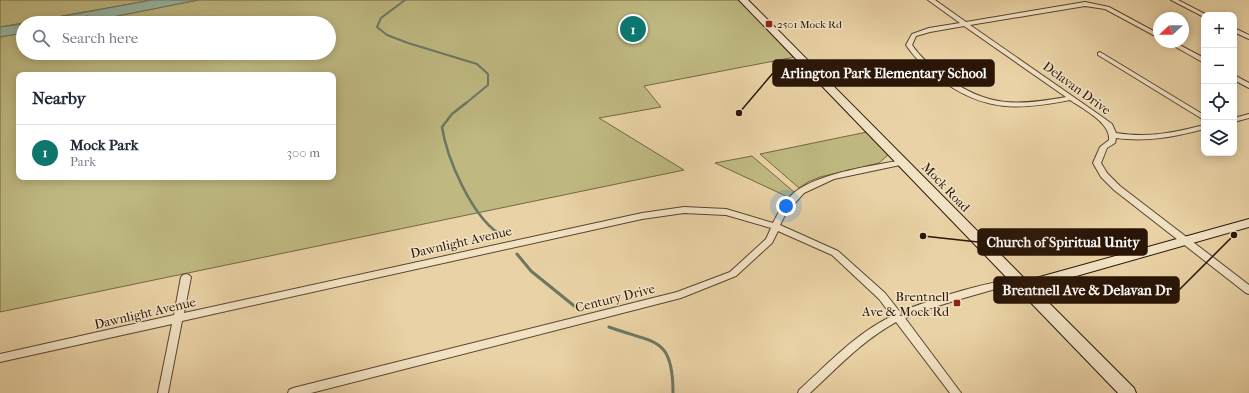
<!DOCTYPE html>
<meta charset="utf-8">
<style>
:root{--surface:#fff;--page:#f6f6f7;--text:#1f2937;--muted:#747a83;--line:#e0e1e3;--accent:#0f766e}
body{margin:0;font-family:"IM FELL French Canon",serif;background:var(--page);color:var(--text)}
.controls{position:absolute;right:12px;top:12px;display:grid;overflow:hidden;border-radius:8px;box-shadow:0 2px 10px #0003}
.controls button{width:36px;height:36px;display:grid;place-items:center;padding:0;border:0;border-bottom:1px solid var(--line);background:var(--surface);color:var(--text);font:20px sans-serif}
.compass{position:absolute;left:1153px;top:12px;width:36px;height:36px;border-radius:50%;background:var(--surface);box-shadow:0 2px 10px #0003;rotate:249deg}
.you{position:absolute;left:786px;top:206px;width:14px;height:14px;margin:-10px;border:3px solid #fff;border-radius:50%;background:#1a73e8;box-shadow:0 0 0 6px #1a73e833}
.badge{display:grid;place-items:center;width:26px;height:26px;border-radius:50%;background:var(--accent);color:#fff;font-size:13px;font-weight:700}
.pin{position:absolute;translate:-50% -50%;border:2px solid #fff;box-shadow:0 1px 4px #0006}
.list{margin:0;padding:0;list-style:none}
h2{display:flex;justify-content:space-between;align-items:center;height:52px;margin:0;padding:0 16px;font-size:17px}
h2 small{font-size:13px;font-weight:400;color:var(--muted)}
.list li{display:grid;grid-template-columns:26px 1fr auto;gap:12px;align-items:center;box-sizing:border-box;height:56px;padding:0 16px;border-top:1px solid var(--line)}
.list b{display:block;font-size:15px;white-space:nowrap}
.list p{margin:0;font-size:13px;white-space:nowrap;color:var(--muted)}
.list em{font-size:13px;font-style:normal;color:var(--muted)}
.icon{flex:none;width:22px;height:22px;fill:none;stroke:currentColor;stroke-width:2;stroke-linecap:round;stroke-linejoin:round}
.map{position:relative;flex:none;width:1249px;height:393px;overflow:hidden}
.search{position:absolute;background:var(--surface);box-shadow:0 2px 10px #0003;left:16px;top:16px;width:320px;height:44px;display:flex;align-items:center;gap:10px;box-sizing:border-box;padding:0 14px;border-radius:22px;color:var(--muted);font-size:15px}
.panel{position:absolute;background:var(--surface);box-shadow:0 2px 10px #0003;left:16px;top:72px;width:320px;height:108px;border-radius:8px}
.map>svg:first-child{display:block}
</style>
<div class="map">
<svg width="1249" height="393" viewBox="0 0 1249 393">
<rect width="100%" height="100%" fill="#e9d2a5"/>
<filter id="stains"><feTurbulence type="fractalNoise" baseFrequency=".005" numOctaves="4"/><feColorMatrix values="0 0 0 0 .2 0 0 0 0 .09 0 0 0 0 .02 0 0 0 .5 -.17"/></filter>
<radialGradient id="worn" r=".72"><stop offset=".6" stop-color="#630" stop-opacity="0"/><stop offset="1" stop-color="#630" stop-opacity=".3"/></radialGradient>
<g fill="#bfb981" stroke="#746744" fill-rule="evenodd">
<path d="M 0,0 L 152,0 L 0,27 Z"/>
<path d="M 198,0 L 739,0 L 795,57 L 644,86 L 661,107 L 599,118 L 684,170 L 0,312 L 0,37 L 23,33 L 23,53 L 329,53 L 329,23 L 82,23 ZM 19,75 L 333,75 L 333,177 L 19,177 Z"/>
<path d="M 867,132 L 889,154 L 879,163 L 820,177 L 808,182 L 799,188 L 760,154 Z"/>
<path d="M 752,156 L 794,192 L 788,197 L 715,163 Z"/>
</g>
<g fill="#98b8a4" stroke="#6c7765">
<path d="M 152,0 L 198,0 L 82,23 L 27,23 Z"/>
<path d="M 23,24 L 23,33 L 0,37 L 0,27 Z"/>
</g>
<g fill="none" stroke-linecap="round" stroke-linejoin="round">
<path stroke="#616655" stroke-width="1" d="M 48,23 L 87,16 L 89,17 L 88,23"/>
<path stroke="#6c7765" stroke-width="2" d="M 405,0 L 381,18 L 377,27 L 387,35 L 408,43 L 477,64 L 488,74 L 488,85 L 465,104"/>
<path stroke="#6c7765" stroke-width="2.5" d="M 466,103 L 452,114 L 442,127 C 447,159 471,214 498,233"/>
<g stroke="#6c7765" stroke-width="3">
<path d="M 496,232 L 504,237"/>
<path d="M 517,254 L 531,271 L 578,309"/>
<path d="M 609,327 C 655,344 673,336 673,393"/>
</g>
<defs>
<g id="street">
<path d="M 928,0 L 935,0 L 966,22 L 1085,2 L 1109,7 L 1159,34 L 1159,38 L 1105,9 L 1085,6 L 970,25 L 1101,116 L 1112,124 L 1116,133 C 1148,138 1173,133 1204,125 L 1204,129 C 1174,137 1147,142 1116,138 L 1115,143 L 1107,148 L 1101,163 L 1107,173 L 1120,186 L 1249,285 L 1249,294 L 1246,293 L 1114,190 L 1101,177 L 1093,163 L 1100,147 L 1109,140 C 1111,123 1083,109 1070,100 C 1019,110 985,112 941,80 C 928,70 915,59 906,45 L 912,34 L 929,28 L 960,23 ZM 964,26 L 1066,97 C 1017,106 987,107 946,77 C 933,68 921,58 912,45 L 916,36 L 930,32 Z"/>
<path d="M 1171,0 L 1178,0 L 1207,15 L 1202,16 Z"/>
<path d="M 1234,28 L 1249,35 L 1249,39 L 1234,32 Z"/>
<path d="M 1167,42 L 1174,42 L 1204,58 L 1204,63 Z"/>
<path d="M 1100,52 L 1204,115 L 1204,120 L 1098,55 L 1098,53 Z"/>
<path d="M 1234,75 L 1249,83 L 1249,88 L 1234,80 Z"/>
<path d="M 1249,114 L 1249,118 L 1234,122 L 1234,118 Z"/>
<path d="M 902,160 L 905,160 L 906,162 L 905,164 L 834,179 L 804,193 L 786,213 L 780,225 L 838,251 L 885,293 L 900,312 C 921,303 1004,274 1024,281 L 1026,283 L 1024,285 L 1006,286 L 957,300 L 928,309 L 905,318 L 961,393 L 950,393 L 896,322 C 863,340 838,367 810,393 L 798,393 L 799,390 C 829,363 855,334 892,316 L 879,299 L 832,255 L 778,231 L 772,243 L 736,276 L 681,298 L 311,393 L 288,393 L 289,390 L 293,388 L 677,292 L 730,272 L 766,239 L 771,228 L 726,215 L 684,213 L 642,219 L 182,321 L 168,393 L 158,393 L 172,324 L 0,362 L 0,354 L 174,315 L 181,277 L 183,275 L 186,274 L 189,275 L 191,277 L 184,313 L 642,213 L 684,207 L 726,209 L 773,223 C 778,212 789,195 799,189 C 826,172 871,166 902,160 Z"/>
</g>
<path id="secondary" d="M 739,0 L 748,0 L 1024,278 L 1036,278 L 1249,219 L 1249,227 L 1034,288 L 1134,388 L 1136,393 L 1118,393 Z"/>
</defs>
<use href="#street" stroke="#5a442e" stroke-width="2"/>
<use href="#secondary" stroke="#2a1506" stroke-width="2"/>
<use href="#street" fill="#f1e2c4" fill-rule="evenodd"/>
<use href="#secondary" fill="#f1e2c4" fill-rule="evenodd"/>
</g>
<g fill="#8f2418" stroke="#f1e2c4" stroke-width="1.5">
<rect x="765" y="20" width="8" height="8" rx="2"/>
<rect x="953" y="299" width="8" height="8" rx="2"/>
</g>
<g text-anchor="middle" dominant-baseline="central" stroke-width="3" stroke-linejoin="round" paint-order="stroke">
<g font-size="11" fill="#2a1506" stroke="#f1e2c4" text-anchor="start">
<text x="777" y="24">2501 Mock Rd</text>
</g>
<g font-size="13" fill="#2a1506" stroke="#f1e2c4">
<text transform="translate(1077 88) rotate(36)">Delavan Drive</text>
<text transform="translate(946 187) rotate(46)">Mock Road</text>
<text transform="translate(461 242) rotate(-13)">Dawnlight Avenue</text>
<text transform="translate(615 298) rotate(-14)">Century Drive</text>
<text transform="translate(145 313) rotate(-13)">Dawnlight Avenue</text>
</g>
<g font-size="13" fill="#2a1506" stroke="#f1e2c4" text-anchor="end">
<text x="949" y="296">Brentnell<tspan x="949" dy="15">Ave &amp; Mock Rd</tspan></text>
</g>
</g>
<path fill="none" stroke="#2a1506" stroke-width="1.5" d="M739 113L773 73M923 236L978 242M1234 235L1179 290"/>
<g fill="#2a1506" stroke="#f1e2c4" stroke-width="1.5">
<circle cx="739" cy="113" r="4"/>
<circle cx="923" cy="236" r="4"/>
<circle cx="1234" cy="235" r="4"/>
</g>
<g fill="#2a1506" stroke="#2a1506" stroke-width="1.5">
<rect x="773" y="60" width="221" height="26" rx="4"/>
<rect x="978" y="229" width="169" height="26" rx="4"/>
<rect x="994" y="277" width="185" height="26" rx="4"/>
</g>
<g font-size="14" text-anchor="middle" font-weight="bold" fill="#fff">
<text x="884" y="78">Arlington Park Elementary School</text>
<text x="1063" y="247">Church of Spiritual Unity</text>
<text x="1087" y="295">Brentnell Ave &amp; Delavan Dr</text>
</g>
<rect width="100%" height="100%" filter="url(#stains)"/>
<rect width="100%" height="100%" fill="url(#worn)"/>
</svg>
<div class="controls">
<button>+</button>
<button>−</button>
<button><svg class="icon" aria-label="locate" viewBox="0 0 24 24"><circle cx="12" cy="12" r="6"/><path d="M12 2v4M12 18v4M2 12h4M18 12h4"/></svg></button>
<button><svg class="icon" aria-label="layers" viewBox="0 0 24 24"><path d="M12 4l9 5-9 5-9-5zM3 14l9 5 9-5"/></svg></button>
</div>
<svg class="compass" viewBox="-18 -18 36 36"><path d="M0-13l5 13h-10z" fill="#e53935"/><path d="M0 13l5-13h-10z" fill="#747a83"/></svg>
<div class="you"></div>
<div class="pin badge" style="left:633px;top:29px">1</div>
<div class="search"><svg class="icon" aria-label="search" viewBox="0 0 24 24"><circle cx="10" cy="10" r="6"/><path d="M15 15l6 6"/></svg>Search here</div>
<section class="panel">
<h2>Nearby<small></small></h2>
<ul class="list">
<li><span class="badge">1</span><div><b>Mock Park</b><p>Park</p></div><em>300 m</em></li>
</ul>
</section>
</div>
